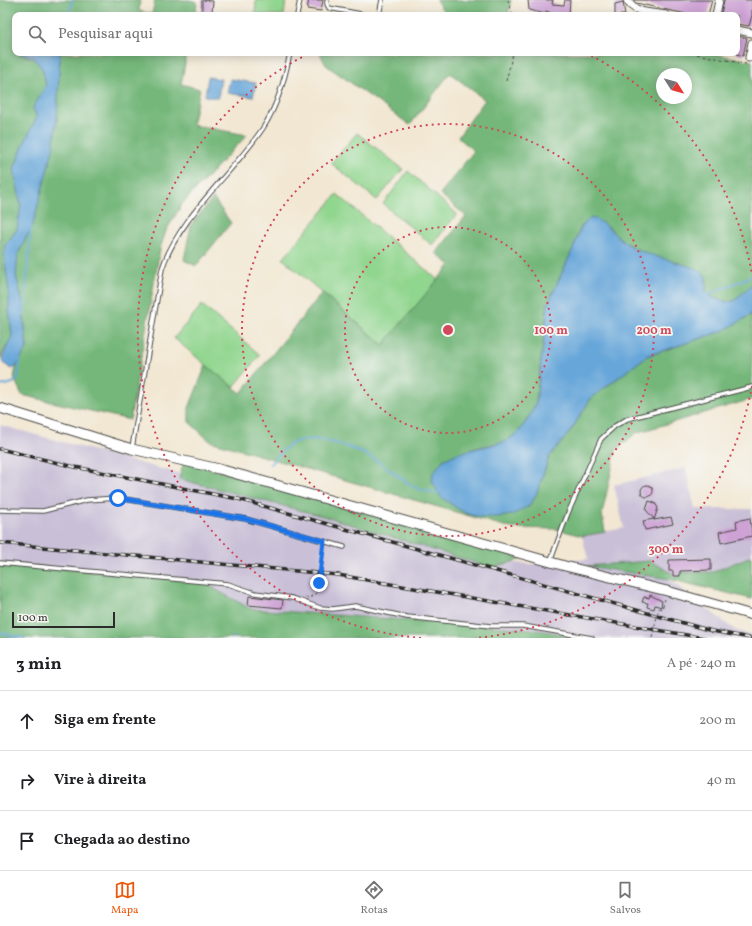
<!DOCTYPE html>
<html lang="pt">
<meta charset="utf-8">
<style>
:root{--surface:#fff;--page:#f2f2f2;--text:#202124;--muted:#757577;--line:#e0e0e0;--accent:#ea580c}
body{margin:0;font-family:Vollkorn,serif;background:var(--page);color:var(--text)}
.compass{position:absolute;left:656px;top:68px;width:36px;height:36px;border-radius:50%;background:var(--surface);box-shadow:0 2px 10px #0003;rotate:127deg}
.scale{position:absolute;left:12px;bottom:10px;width:103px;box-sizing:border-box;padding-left:4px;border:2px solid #2b2b2b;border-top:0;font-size:11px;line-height:14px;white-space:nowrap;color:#2b2b2b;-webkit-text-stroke:3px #f6f6f2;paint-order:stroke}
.stop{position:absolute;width:12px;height:12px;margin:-9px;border:3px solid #1a73e8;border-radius:50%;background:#fff}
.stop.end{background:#1a73e8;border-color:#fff;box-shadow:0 1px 4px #0008}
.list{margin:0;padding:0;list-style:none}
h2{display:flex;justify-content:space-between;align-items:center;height:52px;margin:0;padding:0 16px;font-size:17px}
h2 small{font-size:13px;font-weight:400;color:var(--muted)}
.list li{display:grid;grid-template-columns:26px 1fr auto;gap:12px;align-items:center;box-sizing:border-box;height:60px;padding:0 16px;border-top:1px solid var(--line)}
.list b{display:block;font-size:15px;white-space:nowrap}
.list em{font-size:13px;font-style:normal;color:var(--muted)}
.icon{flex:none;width:22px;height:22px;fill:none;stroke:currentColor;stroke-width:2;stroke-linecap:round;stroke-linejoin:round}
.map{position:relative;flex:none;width:752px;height:638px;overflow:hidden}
.search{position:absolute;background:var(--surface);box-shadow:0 2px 10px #0003;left:12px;right:12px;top:12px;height:44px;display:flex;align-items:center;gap:10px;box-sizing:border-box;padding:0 14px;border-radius:8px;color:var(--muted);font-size:15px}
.sheet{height:232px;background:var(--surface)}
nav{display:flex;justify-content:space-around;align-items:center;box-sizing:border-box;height:56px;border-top:1px solid var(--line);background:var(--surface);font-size:11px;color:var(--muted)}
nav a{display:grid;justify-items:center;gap:2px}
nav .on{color:var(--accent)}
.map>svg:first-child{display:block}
</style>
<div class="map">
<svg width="752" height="638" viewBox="0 0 752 638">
<rect width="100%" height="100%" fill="#f6f6f2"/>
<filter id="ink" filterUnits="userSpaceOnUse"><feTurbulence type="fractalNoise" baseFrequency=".025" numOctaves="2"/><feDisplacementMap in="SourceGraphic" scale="8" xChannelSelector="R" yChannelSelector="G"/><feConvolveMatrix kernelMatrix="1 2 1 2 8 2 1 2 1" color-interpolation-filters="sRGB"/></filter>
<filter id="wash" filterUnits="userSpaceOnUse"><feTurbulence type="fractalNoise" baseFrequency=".012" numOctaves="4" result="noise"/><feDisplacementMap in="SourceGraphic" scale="16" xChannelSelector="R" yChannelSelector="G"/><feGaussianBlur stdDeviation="0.9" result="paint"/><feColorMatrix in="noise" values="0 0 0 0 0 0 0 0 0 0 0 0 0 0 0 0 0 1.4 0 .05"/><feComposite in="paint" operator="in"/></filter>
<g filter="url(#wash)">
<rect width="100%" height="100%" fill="#f2e7d2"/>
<path fill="#c9bfd7" d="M 0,425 L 504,562 L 531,564 L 588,559 L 582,536 L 624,528 L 614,485 L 686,468 L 695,509 L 752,509 L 752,556 L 713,572 L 672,573 L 650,561 L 646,562 L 735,630 L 752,635 L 752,638 L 586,638 L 251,609 L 200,581 L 0,563 Z"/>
<g fill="#91d68f" stroke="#5e805d">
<path d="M 256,0 L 286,0 L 284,15 L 255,15 Z"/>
<path d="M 357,133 L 403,169 L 377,200 L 331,163 Z"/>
<path d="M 408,171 L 457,214 L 432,245 L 383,204 Z"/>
<path d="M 337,194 L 438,280 L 383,345 L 283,259 Z"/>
<path d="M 202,305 L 260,355 L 233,388 L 174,338 Z"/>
</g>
<g fill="#74b77a" stroke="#507152" fill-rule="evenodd">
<path d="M 0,0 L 140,0 L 139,11 L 152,14 L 155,0 L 189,0 L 197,2 L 195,15 L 15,15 L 15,45 L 13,50 L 15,53 C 38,59 41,60 46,85 L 33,108 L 37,117 L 25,141 L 14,169 L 21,205 L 17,230 L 5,245 L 4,255 L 9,291 L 9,309 L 12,336 L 0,359 Z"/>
<path d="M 436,0 L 511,0 L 508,15 L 446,15 Z"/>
<path d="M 60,53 L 187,53 L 181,84 L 200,89 L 192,125 L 247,135 L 182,204 L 166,231 L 160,249 L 130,420 L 22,395 L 14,378 L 16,367 L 27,348 L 22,300 L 16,275 L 18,254 L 33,224 L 53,149 L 57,118 Z"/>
<path d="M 320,53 L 707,53 L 752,61 L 752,285 L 734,301 C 724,303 714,299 706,293 L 706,277 C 677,265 627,252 609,227 L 581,227 L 573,249 L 548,303 L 536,403 L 528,419 L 519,431 L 507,441 L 471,449 L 443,460 L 448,502 L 467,514 L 529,507 L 537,493 L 549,457 L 570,432 L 591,398 L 647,356 L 723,331 L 752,314 L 752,399 L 636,433 L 616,450 L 602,514 L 605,532 L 582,536 L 557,529 L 511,528 L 210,441 L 189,422 L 189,408 L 206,365 L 241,393 L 322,293 L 383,345 L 450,265 L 436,253 L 466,216 L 440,194 L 474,151 L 458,137 L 485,100 L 450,73 L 410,125 L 326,65 ZM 662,74 L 686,74 L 686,98 L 662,98 Z"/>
<path d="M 213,198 L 231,223 L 196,266 L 184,260 L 191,225 Z"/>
<path d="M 184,461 L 505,553 L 522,559 L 492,568 L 330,518 L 179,479 Z"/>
<path d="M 751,556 L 752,599 L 669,579 L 587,566 L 650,561 L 672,573 L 713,572 Z"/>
<path d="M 0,563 L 200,581 L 251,609 L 531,629 L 586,638 L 0,638 Z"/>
</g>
<g fill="#66a6d9" stroke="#486882">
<path d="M 17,53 L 60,53 L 57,118 L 53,149 L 33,224 L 18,254 L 16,275 L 22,300 L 27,348 L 16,367 L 11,369 L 2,362 L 3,356 L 12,336 L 9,309 L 9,291 L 4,255 L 5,245 L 17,230 L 21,205 L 14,169 L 25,141 L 37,117 L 33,108 L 46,85 L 43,70 L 33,57 Z"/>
<path d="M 208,77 L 221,79 L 218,98 L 205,96 Z"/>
<path d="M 230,79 L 256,83 L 253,97 L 227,93 Z"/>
<path d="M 591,217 C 608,223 615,237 630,246 C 651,257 677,261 700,270 L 706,277 L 706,293 C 714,299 724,303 734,301 L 752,285 L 752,314 L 723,331 L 647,356 L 591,398 L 570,432 L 549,457 L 537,493 L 529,506 L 512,515 L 498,517 L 481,517 L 467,514 L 457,508 L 441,497 L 432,481 L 433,473 L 443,460 L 458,453 L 507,441 L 519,431 L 528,419 L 536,403 L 548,303 L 573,249 L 581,227 Z"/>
</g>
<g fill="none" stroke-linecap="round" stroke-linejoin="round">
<g stroke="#66a6d9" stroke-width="2">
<path d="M 69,15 L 72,0"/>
<path d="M 707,295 L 752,276"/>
<path d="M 24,315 L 31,224"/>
<path d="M 0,386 L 13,383 L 18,378 L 20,358"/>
<path d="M 270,464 C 278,456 287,444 298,441 C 322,434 363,451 382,464 C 402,478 415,494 441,492"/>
<path d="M 0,633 L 24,638"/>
<path d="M 234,638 L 234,637"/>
</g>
</g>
<g id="blocks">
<g fill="#cea2d5">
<path d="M 202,0 L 213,1 L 212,12 L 202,11 Z"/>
<path d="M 309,0 L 323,0 L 321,11 L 307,9 Z"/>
<path d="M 528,0 L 553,0 L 552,4 L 564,5 L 565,0 L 570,0 L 569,15 L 559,15 L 546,11 L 545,14 L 529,10 Z"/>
<path d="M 633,0 L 712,0 L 708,15 L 686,14 L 636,3 Z"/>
<path d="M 724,0 L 752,0 L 752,15 L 749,26 L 737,24 L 737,15 L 721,14 Z"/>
<path d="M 623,2 L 625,15 L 615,15 L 615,4 Z"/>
<path d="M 737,36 L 747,38 L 743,56 L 737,54 Z"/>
<circle cx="647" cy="491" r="6"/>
<path d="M 649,501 L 655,503 L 658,508 L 654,520 L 671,517 L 673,524 L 645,530 L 643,521 L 654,519 L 646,510 Z"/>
<path d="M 750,518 L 752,536 L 721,543 L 719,532 L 737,528 L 736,521 Z"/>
<path d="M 711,559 L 711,570 L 680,571 L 680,576 L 673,576 L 673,571 L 669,571 L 669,560 Z"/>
<path d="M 650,595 L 662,601 L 661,607 L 655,605 L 654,609 L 647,607 L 648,603 L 642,602 L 644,597 L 649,598 Z"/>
<path d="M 249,596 L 283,600 L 282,608 L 248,605 Z"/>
</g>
</g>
</g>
<g filter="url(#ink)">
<use href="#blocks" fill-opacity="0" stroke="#494744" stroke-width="1"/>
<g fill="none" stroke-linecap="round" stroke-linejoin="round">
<defs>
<g id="service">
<path d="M 327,0 L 327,4 L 329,8 L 366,15"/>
<path d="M 297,15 L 300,0"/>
<path d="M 379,15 L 382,0"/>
<path d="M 132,448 L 162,269 C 178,218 233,173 263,128 C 278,105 285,79 290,53"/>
<path d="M 0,510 L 43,511 L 87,500 L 118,498 L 246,519 L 344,547"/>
<path d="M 550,562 L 568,513 L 601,439 L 615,426 L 627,419 L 752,387"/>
<path d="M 0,563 L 228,584 L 255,593 L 292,598 L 320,608 L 333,609 L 355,606 L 407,617 L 491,626 L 523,626 L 592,638"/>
</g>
<g id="minor">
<path d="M 627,0 C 632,13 654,13 666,15"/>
<path d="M 716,15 L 719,0"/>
<path d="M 737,30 L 752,33"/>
<path d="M 749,58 L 752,43"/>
</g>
<path id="tertiary" d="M 0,408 L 132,449 L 219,469 L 565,566 L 667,591 L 752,615"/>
</defs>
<use href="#service" stroke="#494744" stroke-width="5.5"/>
<use href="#minor" stroke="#494744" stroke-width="9"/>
<use href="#tertiary" stroke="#494744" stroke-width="11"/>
<g stroke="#494744" stroke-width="1" stroke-dasharray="3 3" stroke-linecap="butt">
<path d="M 508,0 L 513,15"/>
<path d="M 691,53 L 746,64"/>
<path d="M 506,81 L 513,53"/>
<path d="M 305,597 L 311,598 L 311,596 L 314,596 L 319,588 L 323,547"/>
<path d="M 652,638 L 659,608 L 662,609 L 665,599"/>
</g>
<use href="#service" stroke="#fff" stroke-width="3.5"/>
<use href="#minor" stroke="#fff" stroke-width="7"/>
<use href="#tertiary" stroke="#fff" stroke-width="9"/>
<defs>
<g id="rail">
<path d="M 0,449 L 75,467 L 238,499 L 712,631 L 750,638"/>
<path d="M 0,543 L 338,575 L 704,638"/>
</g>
</defs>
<use href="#rail" stroke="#2b2b2b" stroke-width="3.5"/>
<use href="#rail" stroke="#f6f6f2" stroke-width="2" stroke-dasharray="6" stroke-linecap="butt"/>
</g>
</g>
<g fill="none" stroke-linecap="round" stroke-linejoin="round" filter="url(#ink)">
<path stroke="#1a73e8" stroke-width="5" d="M 118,498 L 246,519 L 324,541 L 319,583"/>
</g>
<g fill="none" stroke="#d1495b" stroke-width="2" stroke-dasharray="2 4">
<circle cx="448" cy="330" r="103"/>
<circle cx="448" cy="330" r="206"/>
<path d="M752 386A309 309 0 0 1 475 638M421 638A309 309 0 0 1 310 53M586 53A309 309 0 0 1 752 274"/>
</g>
<circle cx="448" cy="330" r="6" fill="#d1495b" stroke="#f6f6f2" stroke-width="2"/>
<g font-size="12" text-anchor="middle" font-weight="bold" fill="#d1495b" stroke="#f6f6f2" stroke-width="3.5" stroke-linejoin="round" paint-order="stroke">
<text x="551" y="334">100 m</text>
<text x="654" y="334">200 m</text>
<text x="666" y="553">300 m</text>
</g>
</svg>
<svg class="compass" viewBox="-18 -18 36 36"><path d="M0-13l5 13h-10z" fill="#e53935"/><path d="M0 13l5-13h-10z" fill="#757577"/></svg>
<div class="scale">100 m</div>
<div class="stop" style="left:118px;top:498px"></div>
<div class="stop end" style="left:319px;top:583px"></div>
<div class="search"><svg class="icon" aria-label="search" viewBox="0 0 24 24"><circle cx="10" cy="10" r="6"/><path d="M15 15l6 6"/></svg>Pesquisar aqui</div>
</div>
<section class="sheet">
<h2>3 min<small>A pé · 240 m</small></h2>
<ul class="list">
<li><svg class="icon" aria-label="ahead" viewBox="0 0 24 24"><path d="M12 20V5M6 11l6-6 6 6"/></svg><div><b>Siga em frente</b></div><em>200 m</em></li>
<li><svg class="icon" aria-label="right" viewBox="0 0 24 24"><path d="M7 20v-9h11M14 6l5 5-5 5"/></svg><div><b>Vire à direita</b></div><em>40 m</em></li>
<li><svg class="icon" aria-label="arrive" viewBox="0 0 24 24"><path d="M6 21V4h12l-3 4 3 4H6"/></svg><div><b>Chegada ao destino</b></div></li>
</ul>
</section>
<nav>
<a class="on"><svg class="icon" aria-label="map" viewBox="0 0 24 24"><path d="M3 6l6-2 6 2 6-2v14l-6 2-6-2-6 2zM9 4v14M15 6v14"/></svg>Mapa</a>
<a><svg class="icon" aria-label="directions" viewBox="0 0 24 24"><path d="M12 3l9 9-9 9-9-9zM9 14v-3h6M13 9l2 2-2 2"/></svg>Rotas</a>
<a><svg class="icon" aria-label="saved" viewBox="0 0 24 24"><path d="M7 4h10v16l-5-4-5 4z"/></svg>Salvos</a>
</nav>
